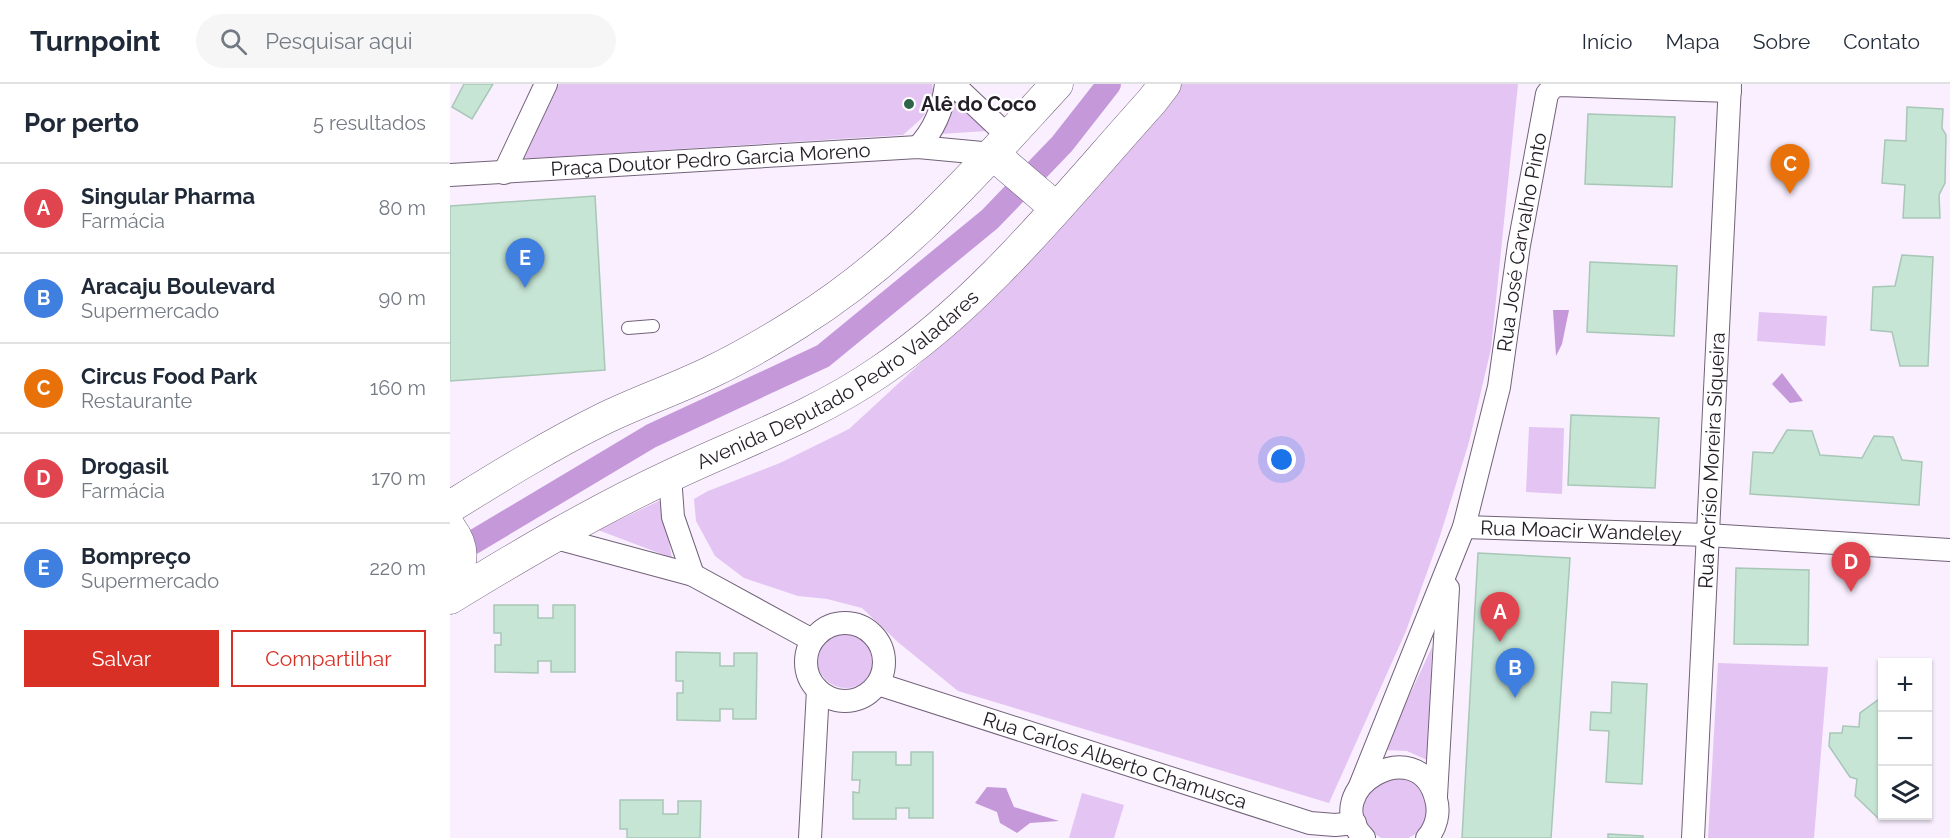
<!DOCTYPE html>
<html lang="pt">
<meta charset="utf-8">
<style>
:root{--surface:#fff;--page:#f6f6f7;--text:#1f2937;--muted:#747a83;--line:#e0e1e3;--accent:#d93025}
body{margin:0;font-family:Raleway,sans-serif;background:var(--page);color:var(--text)}
.controls{position:absolute;right:18px;bottom:18px;display:grid;overflow:hidden;border-radius:0px;box-shadow:0 2px 4px #0004}
.controls button{width:54px;height:54px;display:grid;place-items:center;padding:0;border:0;border-bottom:2px solid var(--line);background:var(--surface);color:var(--text);font:30px sans-serif}
.you{position:absolute;left:832px;top:376px;width:21px;height:21px;margin:-15px;border:4px solid #fff;border-radius:50%;background:#1a73e8;box-shadow:0 0 0 9px #1a73e833}
.badge{display:grid;place-items:center;width:39px;height:39px;border-radius:50%;background:var(--accent);color:#fff;font-size:20px;font-weight:700}
.pin{position:absolute;translate:-50% -50px;filter:drop-shadow(0 2px 3px #0008)}
.pin::after{content:'';position:absolute;top:32px;width:21px;height:18px;background:inherit;clip-path:polygon(0 0,100% 0,50% 100%)}
.list{margin:0;padding:0;list-style:none}
h2{display:flex;justify-content:space-between;align-items:center;height:78px;margin:0;padding:0 24px;font-size:26px}
h2 small{font-size:20px;font-weight:400;color:var(--muted)}
.list li{display:grid;grid-template-columns:39px 1fr auto;gap:18px;align-items:center;box-sizing:border-box;height:90px;padding:0 24px;border-top:2px solid var(--line)}
.list b{display:block;font-size:22px;white-space:nowrap}
.list p{margin:0;font-size:20px;white-space:nowrap;color:var(--muted)}
.list em{font-size:20px;font-style:normal;color:var(--muted)}
.actions{display:flex;gap:12px;padding:18px 24px}
.actions a{flex:1;padding:14px 0;border:2px solid var(--accent);border-radius:0px;text-align:center;font-size:21px;color:var(--accent)}
.actions .main{background:var(--accent);color:#fff}
.icon{flex:none;width:33px;height:33px;fill:none;stroke:currentColor;stroke-width:2;stroke-linecap:round;stroke-linejoin:round}
.map{position:relative;flex:none;width:1500px;height:754px;overflow:hidden}
header{display:flex;align-items:center;gap:36px;box-sizing:border-box;height:84px;padding:0 30px;background:var(--surface);border-bottom:2px solid var(--line)}
header strong{font-size:28px}
nav{display:flex;gap:33px;margin-inline-start:auto;font-size:21px}
.search{width:420px;height:54px;background:var(--page);display:flex;align-items:center;gap:15px;box-sizing:border-box;padding:0 21px;border-radius:33px;color:var(--muted);font-size:22px}
main{display:flex}
aside{flex:1;background:var(--surface)}
.map>svg:first-child{display:block}
</style>
<header>
<strong>Turnpoint</strong>
<div class="search"><svg class="icon" aria-label="search" viewBox="0 0 24 24"><circle cx="10" cy="10" r="6"/><path d="M15 15l6 6"/></svg>Pesquisar aqui</div>
<nav><a>Início</a><a>Mapa</a><a>Sobre</a><a>Contato</a></nav>
</header>
<main>
<aside>
<h2>Por perto<small>5 resultados</small></h2>
<ul class="list">
<li><span class="badge" style="background:#e0444e">A</span><div><b>Singular Pharma</b><p>Farmácia</p></div><em>80 m</em></li>
<li><span class="badge" style="background:#3f7fe0">B</span><div><b>Aracaju Boulevard</b><p>Supermercado</p></div><em>90 m</em></li>
<li><span class="badge" style="background:#e8710a">C</span><div><b>Circus Food Park</b><p>Restaurante</p></div><em>160 m</em></li>
<li><span class="badge" style="background:#e0444e">D</span><div><b>Drogasil</b><p>Farmácia</p></div><em>170 m</em></li>
<li><span class="badge" style="background:#3f7fe0">E</span><div><b>Bompreço</b><p>Supermercado</p></div><em>220 m</em></li>
</ul>
<div class="actions"><a class="main">Salvar</a><a>Compartilhar</a></div>
</aside>
<div class="map">
<svg width="1500" height="754" viewBox="0 0 1500 754">
<rect width="100%" height="100%" fill="#f9efff"/>
<g fill="#e4c4f3">
<path d="M 109,0 L 482,0 L 485,17 L 471,35 L 453,51 L 69,75 Z"/>
<path d="M 730,0 L 1068,0 L 1041,265 L 1019,358 L 990,452 L 956,547 L 879,719 L 508,607 L 449,559 L 412,524 L 377,515 L 348,512 L 294,494 L 265,472 L 246,437 L 244,415 L 258,407 L 330,379 L 399,345 L 501,251 Z"/>
<path d="M 505,16 L 537,47 L 489,50 Z"/>
<path d="M 1309,228 L 1377,232 L 1375,262 L 1307,257 Z"/>
<path d="M 1079,343 L 1114,344 L 1112,410 L 1076,408 Z"/>
<path d="M 211,416 L 222,474 L 148,446 Z"/>
<circle cx="396" cy="575" r="29"/>
<path d="M 982,563 L 979,677 L 957,667 L 934,666 Z"/>
<path d="M 1268,579 L 1378,583 L 1364,754 L 1258,754 Z"/>
<circle cx="945" cy="725" r="32"/>
<path d="M 632,709 L 674,721 L 664,754 L 619,754 Z"/>
</g>
<g fill="#c598da">
<path d="M 1103,226 L 1119,226 L 1112,260 L 1106,272 Z"/>
<path d="M 1332,289 L 1353,317 L 1340,319 L 1322,300 Z"/>
<path d="M 537,703 L 556,704 L 564,723 L 609,737 L 580,739 L 567,749 L 550,739 L 547,728 L 525,719 Z"/>
</g>
<g fill="none" stroke-linecap="round" stroke-linejoin="round">
<path stroke="#c598da" stroke-width="24" d="M 0,472 L 201,352 L 373,272 L 540,135 L 612,60 L 659,0"/>
</g>
<g fill="#c6e5d4" stroke="#a8c7b6" stroke-width="1.5">
<path d="M 14,0 L 43,0 L 22,35 L 2,23 Z"/>
<path d="M 1457,23 L 1493,25 L 1492,44 L 1496,51 L 1495,99 L 1489,111 L 1490,134 L 1453,134 L 1455,101 L 1432,99 L 1435,56 L 1456,57 Z"/>
<path d="M 1138,30 L 1225,33 L 1222,103 L 1135,100 Z"/>
<path d="M 145,112 L 155,286 L 0,297 L 0,122 Z"/>
<path d="M 1452,171 L 1483,173 L 1478,282 L 1450,282 L 1442,248 L 1421,246 L 1423,203 L 1445,202 Z"/>
<path d="M 1140,178 L 1227,182 L 1224,252 L 1137,248 Z"/>
<path d="M 1121,331 L 1209,334 L 1205,404 L 1118,401 Z"/>
<path d="M 1337,346 L 1362,347 L 1370,371 L 1412,374 L 1424,352 L 1443,353 L 1452,376 L 1472,378 L 1469,421 L 1300,410 L 1303,368 L 1323,369 Z"/>
<path d="M 1028,469 L 1120,474 L 1101,754 L 1012,754 Z"/>
<path d="M 1286,484 L 1359,486 L 1358,561 L 1284,560 Z"/>
<path d="M 44,521 L 88,521 L 88,534 L 103,534 L 103,521 L 125,521 L 125,588 L 101,588 L 101,577 L 88,577 L 88,589 L 45,588 L 45,561 L 51,561 L 51,549 L 44,549 Z"/>
<path d="M 226,568 L 270,569 L 270,582 L 284,582 L 284,569 L 307,569 L 306,635 L 283,635 L 283,625 L 270,625 L 270,637 L 227,636 L 227,609 L 233,609 L 233,597 L 226,597 Z"/>
<path d="M 1162,598 L 1197,600 L 1192,700 L 1156,698 L 1159,647 L 1140,646 L 1141,628 L 1161,629 Z"/>
<path d="M 1432,613 L 1432,730 L 1428,734 L 1405,712 L 1407,695 L 1400,693 L 1379,662 L 1380,649 L 1392,649 L 1393,642 L 1409,643 L 1410,629 Z"/>
<path d="M 403,668 L 446,668 L 446,681 L 461,681 L 461,668 L 483,668 L 483,734 L 459,734 L 459,724 L 446,724 L 446,735 L 403,735 L 403,708 L 409,709 L 410,696 L 402,696 Z"/>
<path d="M 170,716 L 213,716 L 213,730 L 228,730 L 228,717 L 251,717 L 250,754 L 177,754 L 177,745 L 170,745 Z"/>
<path d="M 1158,750 L 1193,752 L 1193,754 L 1158,754 Z"/>
</g>
<g fill="none" stroke-linecap="round" stroke-linejoin="round">
<defs>
<path id="lane" d="M 178,244 L 203,242"/>
<g id="street">
<path d="M 503,0 L 559,53"/>
<path d="M 468,63 C 485,45 493,25 496,0"/>
<path d="M 54,89 L 96,0"/>
<path id="s1" d="M 0,91 L 468,63 L 543,70"/>
<path d="M 220,392 L 223,433 L 243,491"/>
<path id="s2" d="M 1014,443 L 1257,451 L 1500,466"/>
<path d="M 102,453 L 243,491 L 362,556"/>
<circle cx="395" cy="578" r="39"/>
<path id="s3" d="M 428,600 L 860,739 L 885,741 L 905,739"/>
<path id="s4" d="M 910,702 L 1014,443 L 1049,303 L 1069,161 L 1097,10 L 1103,3 L 1110,1 L 1280,7"/>
<path d="M 986,712 L 998,504"/>
<path d="M 360,754 L 368,606"/>
<path d="M 914,754 C 866,705 969,646 986,715 C 990,729 986,744 977,754"/>
<path id="s5" d="M 1243,754 L 1280,0"/>
</g>
<g id="secondary">
<path d="M 543,70 L 606,124"/>
<path d="M 0,423 C 50,392 100,361 153,335 C 190,317 229,304 265,286 C 294,272 321,256 348,239 C 452,174 525,89 607,0"/>
<path d="M 0,444 C 14,463 14,480 0,498"/>
<path id="s6" d="M 0,514 C 72,470 145,427 222,391 C 292,358 365,332 429,288 C 534,218 618,110 702,17 L 715,0"/>
</g>
</defs>
<use href="#lane" stroke="#726279" stroke-width="14"/>
<use href="#street" stroke="#726279" stroke-width="24"/>
<use href="#secondary" stroke="#726279" stroke-width="33"/>
<use href="#lane" stroke="#fff" stroke-width="12"/>
<use href="#street" stroke="#fff" stroke-width="22"/>
<use href="#secondary" stroke="#fff" stroke-width="32"/>
</g>
<circle fill="#2d644a" stroke="#fff" stroke-width="2" cx="459" cy="20" r="6"/>
<g text-anchor="middle" dominant-baseline="central" stroke-width="4.5" stroke-linejoin="round" paint-order="stroke">
<g font-size="20" font-weight="bold" fill="#231d26" stroke="#fff" text-anchor="start">
<text x="471" y="20">Alê do Coco</text>
</g>
<g font-size="20" fill="#231d26" stroke="#fff">
<text stroke="none"><textPath href="#s1" startOffset="261">Praça Doutor Pedro Garcia Moreno</textPath></text>
<text stroke="none"><textPath href="#s4" startOffset="570">Rua José Carvalho Pinto</textPath></text>
<text stroke="none"><textPath href="#s6" startOffset="446">Avenida Deputado Pedro Valadares</textPath></text>
<text stroke="none"><textPath href="#s5" startOffset="378">Rua Acrísio Moreira Siqueira</textPath></text>
<text stroke="none"><textPath href="#s2" startOffset="117">Rua Moacir Wandeley</textPath></text>
<text stroke="none"><textPath href="#s3" startOffset="249">Rua Carlos Alberto Chamusca</textPath></text>
</g>
</g>
</svg>
<div class="controls">
<button>+</button>
<button>−</button>
<button><svg class="icon" aria-label="layers" viewBox="0 0 24 24"><path d="M12 4l9 5-9 5-9-5zM3 14l9 5 9-5"/></svg></button>
</div>
<div class="you"></div>
<div class="pin badge" style="left:1050px;top:558px;background:#e0444e">A</div>
<div class="pin badge" style="left:1065px;top:614px;background:#3f7fe0">B</div>
<div class="pin badge" style="left:1340px;top:110px;background:#e8710a">C</div>
<div class="pin badge" style="left:1401px;top:508px;background:#e0444e">D</div>
<div class="pin badge" style="left:75px;top:204px;background:#3f7fe0">E</div>
</div>
</main>
